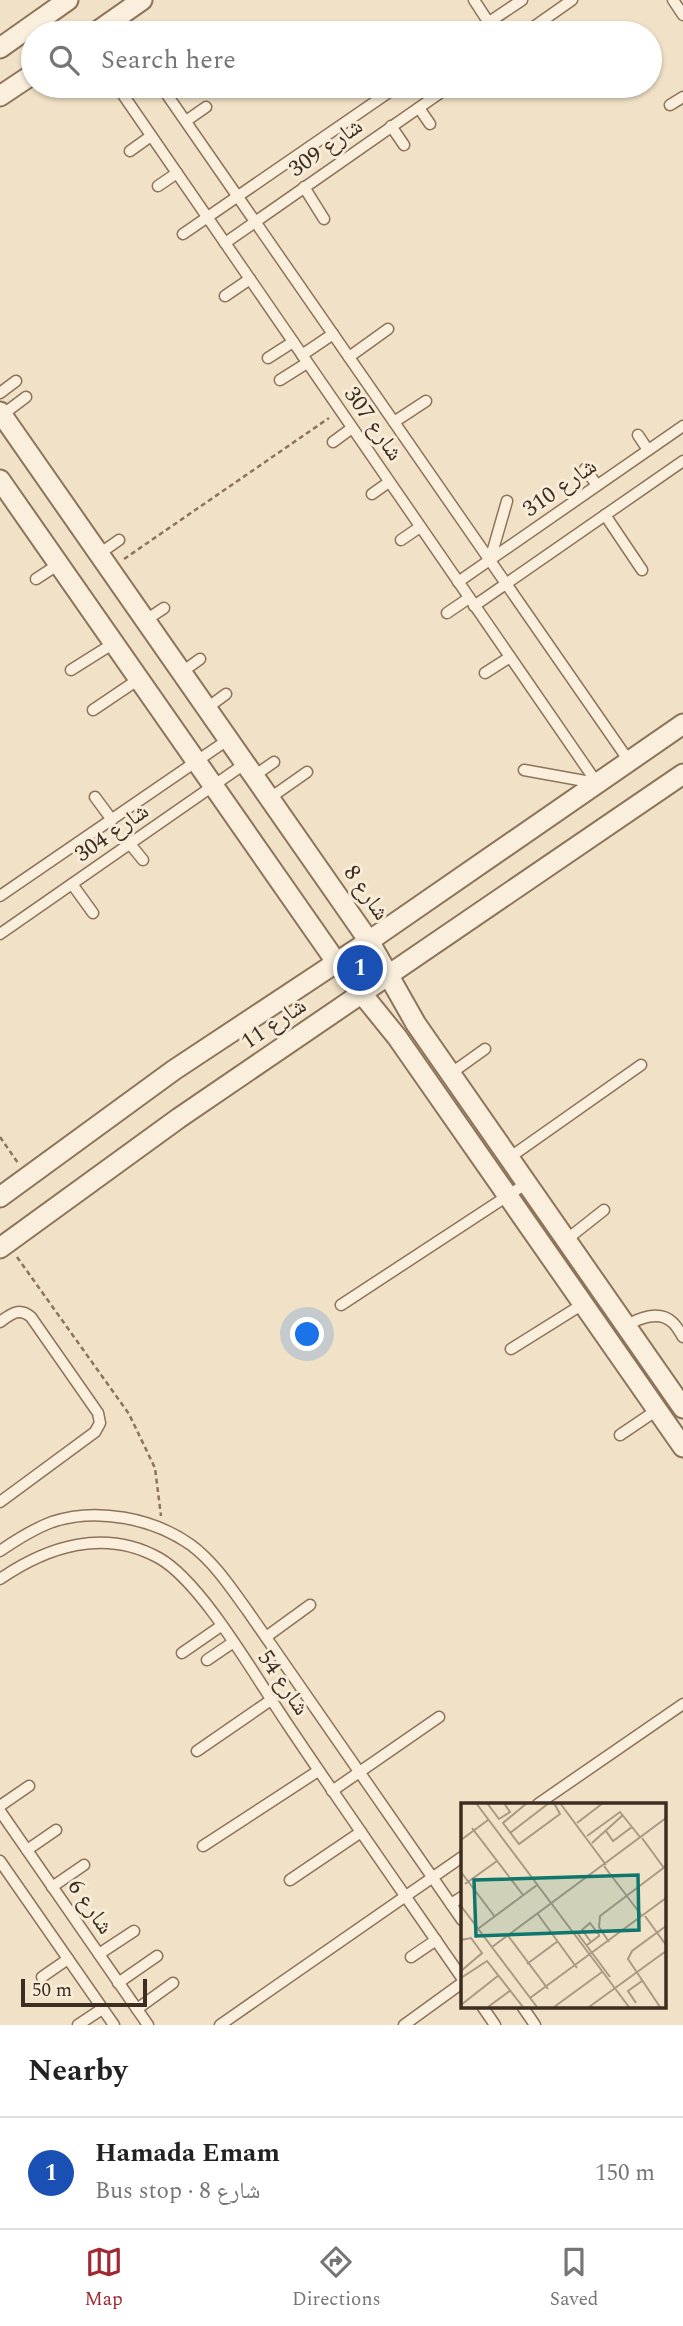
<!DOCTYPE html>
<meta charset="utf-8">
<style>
:root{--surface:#fff;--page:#f2f2f2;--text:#222;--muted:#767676;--line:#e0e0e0;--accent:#a02831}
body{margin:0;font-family:Spectral,"Noto Naskh Arabic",serif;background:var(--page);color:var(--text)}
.scale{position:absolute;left:21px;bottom:18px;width:126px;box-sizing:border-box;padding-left:7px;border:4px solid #3d2c20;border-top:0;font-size:19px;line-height:24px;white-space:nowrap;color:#3d2c20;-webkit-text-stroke:5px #f7ecd8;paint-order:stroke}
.you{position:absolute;left:308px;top:1335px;width:24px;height:24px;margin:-18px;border:5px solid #fff;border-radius:50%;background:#1a73e8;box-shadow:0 0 0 10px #1a73e833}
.badge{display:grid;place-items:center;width:46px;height:46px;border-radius:50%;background:var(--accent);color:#fff;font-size:23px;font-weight:700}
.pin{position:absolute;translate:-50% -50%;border:4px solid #fff;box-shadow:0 2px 7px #0006}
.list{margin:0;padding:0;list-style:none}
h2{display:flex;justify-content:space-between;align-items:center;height:91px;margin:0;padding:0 28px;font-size:30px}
h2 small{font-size:23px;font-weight:400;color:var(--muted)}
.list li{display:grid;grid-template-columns:46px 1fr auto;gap:21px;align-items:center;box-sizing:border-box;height:112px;padding:0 28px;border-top:2px solid var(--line)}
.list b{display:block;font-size:26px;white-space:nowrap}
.list p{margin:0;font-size:23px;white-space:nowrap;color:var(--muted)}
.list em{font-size:23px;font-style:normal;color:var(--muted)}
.icon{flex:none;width:38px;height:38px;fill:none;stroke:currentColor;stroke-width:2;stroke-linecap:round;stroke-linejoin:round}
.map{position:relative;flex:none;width:683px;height:2025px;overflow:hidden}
.search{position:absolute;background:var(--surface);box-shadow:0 2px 5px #0004;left:21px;right:21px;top:21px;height:77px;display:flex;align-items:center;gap:18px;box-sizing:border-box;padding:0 24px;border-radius:38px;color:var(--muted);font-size:26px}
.sheet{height:203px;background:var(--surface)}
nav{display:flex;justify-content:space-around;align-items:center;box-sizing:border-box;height:98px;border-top:2px solid var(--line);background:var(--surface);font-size:19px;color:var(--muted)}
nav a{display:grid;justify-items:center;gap:4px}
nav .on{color:var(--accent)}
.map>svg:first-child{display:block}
</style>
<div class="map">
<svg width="683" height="2025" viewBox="0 0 683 2025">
<rect width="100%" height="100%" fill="#f1e2c7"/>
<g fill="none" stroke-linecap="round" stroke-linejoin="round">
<defs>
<g id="service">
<path d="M 474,0 L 489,23"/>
<path d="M 673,0 L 683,15"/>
<path d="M 115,19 L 125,33"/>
<path d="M 473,33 L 522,0"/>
<path d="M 525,33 L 572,0"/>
<path d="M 117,86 L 597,783"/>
<path d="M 161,86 L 629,761"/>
<path d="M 670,105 L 683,97"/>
<path d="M 419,108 L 430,124"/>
<path d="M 186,121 L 206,107"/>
<path d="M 391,126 L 404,145"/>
<path d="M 130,151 L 151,136"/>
<path d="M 158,186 L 177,173"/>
<path d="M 304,187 L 324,219"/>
<path d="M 183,234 L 398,86"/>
<path d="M 225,243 L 450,86"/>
<path d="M 225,296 L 250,279"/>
<path d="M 302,355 L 333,334"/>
<path d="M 349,357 L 388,329"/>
<path d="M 268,358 L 293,342"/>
<path d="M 280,380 L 307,363"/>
<path d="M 0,393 L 16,381"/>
<path d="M 2,415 L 26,397"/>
<path d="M 394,422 L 426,401"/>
<path d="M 638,435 L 648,450"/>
<path d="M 333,442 L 352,428"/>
<path d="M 585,469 L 597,485"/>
<path d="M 372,494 L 389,482"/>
<path d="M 605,515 L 642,570"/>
<path d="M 401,540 L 420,527"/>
<path d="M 99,554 L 119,540"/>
<path d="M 490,560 L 507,501"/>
<path d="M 36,579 L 59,564"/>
<path d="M 458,582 L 683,426"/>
<path d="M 474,606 L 683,461"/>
<path d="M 447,613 L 469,598"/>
<path d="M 146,620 L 164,608"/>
<path d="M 71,670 L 114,643"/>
<path d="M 182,672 L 200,659"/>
<path d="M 485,673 L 510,657"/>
<path d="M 207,708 L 226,694"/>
<path d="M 93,710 L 139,679"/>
<path d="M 524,770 L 596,783"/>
<path d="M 254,776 L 274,762"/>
<path d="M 95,797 L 112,820"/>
<path d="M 270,798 L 307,772"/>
<path d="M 130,844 L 143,860"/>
<path d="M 72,884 L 93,913"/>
<path d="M 0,896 L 229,739"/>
<path d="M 0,934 L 246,763"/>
<path d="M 450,1074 L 485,1049"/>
<path d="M 509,1158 L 641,1065"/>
<path d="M 566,1240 L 604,1210"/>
<path d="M 341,1305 L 527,1183"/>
<path d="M 0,1322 C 11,1314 19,1307 31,1317 L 98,1413 L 100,1423 L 95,1432 L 0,1502"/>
<path d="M 626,1326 C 639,1318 659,1310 672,1322 C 676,1325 680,1332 683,1337"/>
<path d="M 511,1349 L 583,1304"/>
<path d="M 620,1435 L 657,1410"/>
<path d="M 0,1551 C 16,1540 33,1529 52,1522 C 96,1507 153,1518 191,1545 C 214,1562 231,1588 247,1610 L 462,1920"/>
<path d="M 0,1579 C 48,1546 105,1528 159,1558 C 203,1583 257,1680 288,1725 C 345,1810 404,1894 462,1978"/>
<path d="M 266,1637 L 310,1605"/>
<path d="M 182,1653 L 221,1626"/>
<path d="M 207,1660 L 232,1643"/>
<path d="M 197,1751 L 271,1700"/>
<path d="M 332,1791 L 439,1717"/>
<path d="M 538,1804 L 683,1704"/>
<path d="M 0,1806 L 29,1786"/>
<path d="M 0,1811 L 148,2025"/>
<path d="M 203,1846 L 318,1771"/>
<path d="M 27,1850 L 56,1830"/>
<path d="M 0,1861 L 114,2025"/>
<path d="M 290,1880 L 361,1832"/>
<path d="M 52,1887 L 84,1865"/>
<path d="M 451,1904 L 462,1897"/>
<path d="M 99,1954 L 134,1931"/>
<path d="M 411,1957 L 436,1940"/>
<path d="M 42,1977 L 68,1959"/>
<path d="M 118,1983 L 157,1956"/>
<path d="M 482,2006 L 495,2025"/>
<path d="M 522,2006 L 535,2025"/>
<path d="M 137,2009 L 173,1983"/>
<path d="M 78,2025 L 102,2009"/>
<path d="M 220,2025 L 462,1857"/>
<path d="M 404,2025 L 462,1983"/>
</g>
<g id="minor">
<path d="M 95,33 L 142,0"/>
<path d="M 0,48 L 68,0"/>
<path d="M 0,96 L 33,74"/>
<path d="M 0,412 L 369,941 L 416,1024 L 683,1408"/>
<path d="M 0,480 L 337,963 L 397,1037 L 683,1447"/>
<path d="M 0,1197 L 174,1070 L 369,941 L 683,724"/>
<path d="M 0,1248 L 179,1118 L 683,774"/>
</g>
</defs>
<use href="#service" stroke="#8e735b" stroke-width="13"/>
<use href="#minor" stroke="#8e735b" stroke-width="23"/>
<g stroke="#8e735b" stroke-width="2.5" stroke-dasharray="5 3.5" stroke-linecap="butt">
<path d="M 124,559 L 329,418"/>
<path d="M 0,1137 L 18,1163"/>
<path d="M 17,1257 L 129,1414 L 155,1468 L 161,1516"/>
</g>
<use href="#service" stroke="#faefdc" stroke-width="10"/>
<use href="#minor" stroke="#faefdc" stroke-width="19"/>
</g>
<g text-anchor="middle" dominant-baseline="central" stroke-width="6" stroke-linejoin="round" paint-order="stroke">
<g font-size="23" fill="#3d2c20" stroke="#f7ecd8">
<text transform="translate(326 148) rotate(-35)">شارع 309</text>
<text transform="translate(373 424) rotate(55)">شارع 307</text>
<text transform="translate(560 488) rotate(-35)">شارع 310</text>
<text transform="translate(112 833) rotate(-35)">شارع 304</text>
<text transform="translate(366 893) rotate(55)">شارع 8</text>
<text transform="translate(274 1024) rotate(-34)">شارع 11</text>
<text transform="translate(283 1683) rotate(56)">شارع 54</text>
<text transform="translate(90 1907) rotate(55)">شارع 6</text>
</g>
</g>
<g transform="translate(461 1803)">
<rect width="205" height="205" fill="#f1e2c7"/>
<path fill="none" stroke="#a99984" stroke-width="2" d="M 15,0 L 168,204M 26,0 L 38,16 L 49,9 L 43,0M 66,0 L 42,20 L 58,41 L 99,11 L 93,0M 99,0 L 145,62M 116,20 L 142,0M 11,25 L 62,92M 145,28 L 152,38 L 171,24M 49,30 L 88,0M 126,33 L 159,9 L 179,34M 181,35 L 203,65M 0,37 L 27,17M 131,40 L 162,12M 143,63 L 181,113M 0,69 L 34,114M 4,81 L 36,58M 0,103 L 76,204M 76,110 L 116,165M 184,113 L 205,142M 18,125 L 76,82M 45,130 L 87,186M 117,131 L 149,174M 0,137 L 10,135 L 21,150 L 0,168M 148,139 L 138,124 L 139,113 L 205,63M 126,142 L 138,133 L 138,132 L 129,120 L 121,127 L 130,139M 31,144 L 205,15M 66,161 L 97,138M 0,175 L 26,158 L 62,204M 69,195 L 205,95M 175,200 L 167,188 L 181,178M 0,202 L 38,172M 27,204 L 50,187M 93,204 L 141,169M 128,204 L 205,148M 199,204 L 167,156 L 171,148 L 205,123"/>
<path fill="#0f766e" fill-opacity="0.15" stroke="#0f766e" stroke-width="3.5" d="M 177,72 L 178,127 L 15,133 L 13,77 Z"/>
<rect width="205" height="205" fill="none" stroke="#3d2c20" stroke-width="3.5"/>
</g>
</svg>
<div class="scale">50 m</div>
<div class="you"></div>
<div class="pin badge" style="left:360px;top:968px;background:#1a4fb4">1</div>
<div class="search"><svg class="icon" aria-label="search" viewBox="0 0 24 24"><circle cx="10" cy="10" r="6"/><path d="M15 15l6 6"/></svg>Search here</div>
</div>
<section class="sheet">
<h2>Nearby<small></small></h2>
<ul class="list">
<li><span class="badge" style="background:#1a4fb4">1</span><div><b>Hamada Emam</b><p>Bus stop · شارع 8</p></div><em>150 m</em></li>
</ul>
</section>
<nav>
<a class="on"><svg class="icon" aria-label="map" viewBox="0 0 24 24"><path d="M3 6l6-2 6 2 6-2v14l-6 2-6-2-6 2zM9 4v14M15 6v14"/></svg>Map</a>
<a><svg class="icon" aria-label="directions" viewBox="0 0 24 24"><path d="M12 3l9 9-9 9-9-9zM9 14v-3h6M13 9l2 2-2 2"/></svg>Directions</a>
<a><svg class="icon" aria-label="saved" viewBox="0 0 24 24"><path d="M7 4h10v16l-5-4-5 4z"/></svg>Saved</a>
</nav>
